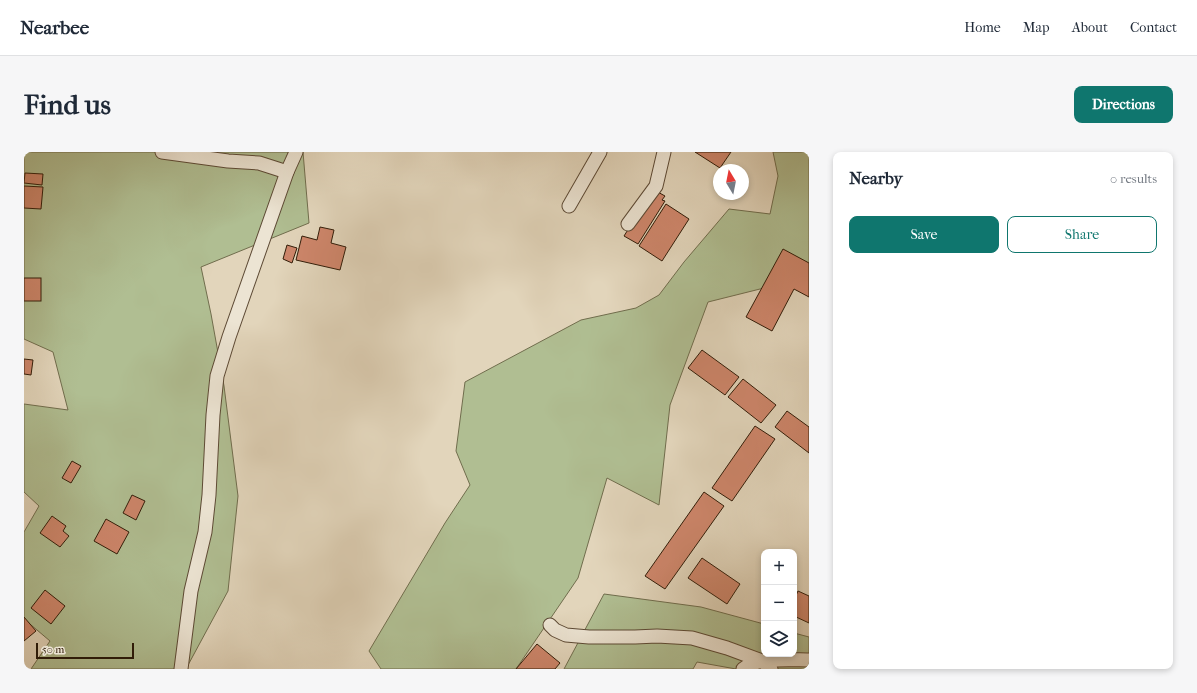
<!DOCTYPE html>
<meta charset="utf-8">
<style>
:root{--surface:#fff;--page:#f6f6f7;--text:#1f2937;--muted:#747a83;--line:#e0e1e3;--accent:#0f766e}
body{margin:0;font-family:"IM FELL French Canon",serif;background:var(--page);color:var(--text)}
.controls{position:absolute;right:12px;bottom:12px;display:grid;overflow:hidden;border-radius:8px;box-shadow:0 2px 6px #0003}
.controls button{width:36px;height:36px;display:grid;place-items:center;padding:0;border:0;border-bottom:1px solid var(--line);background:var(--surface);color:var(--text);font:20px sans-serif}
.compass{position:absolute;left:689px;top:12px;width:36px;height:36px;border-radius:50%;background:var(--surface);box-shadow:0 2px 6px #0003;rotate:350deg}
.scale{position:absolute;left:12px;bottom:10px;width:98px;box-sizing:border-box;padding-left:4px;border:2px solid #311c08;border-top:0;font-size:11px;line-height:14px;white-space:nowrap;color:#311c08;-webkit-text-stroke:3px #ece4d3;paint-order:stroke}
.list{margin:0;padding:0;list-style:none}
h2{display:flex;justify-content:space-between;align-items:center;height:52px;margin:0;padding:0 16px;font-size:17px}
h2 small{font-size:13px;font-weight:400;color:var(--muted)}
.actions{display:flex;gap:8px;padding:12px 16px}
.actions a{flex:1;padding:9px 0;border:1px solid var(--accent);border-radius:8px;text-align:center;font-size:14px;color:var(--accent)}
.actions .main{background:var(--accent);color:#fff}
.icon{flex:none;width:22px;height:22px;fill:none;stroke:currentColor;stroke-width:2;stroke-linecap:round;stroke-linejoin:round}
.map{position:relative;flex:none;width:785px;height:517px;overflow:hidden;border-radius:8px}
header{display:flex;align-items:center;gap:24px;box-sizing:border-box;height:56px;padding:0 20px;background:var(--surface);border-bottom:1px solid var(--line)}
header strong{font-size:19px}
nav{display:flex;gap:22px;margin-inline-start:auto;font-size:14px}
.intro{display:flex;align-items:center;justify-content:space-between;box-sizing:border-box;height:96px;padding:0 24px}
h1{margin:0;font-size:28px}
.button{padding:10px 18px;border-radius:8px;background:var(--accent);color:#fff;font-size:14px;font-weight:700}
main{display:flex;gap:24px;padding:0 24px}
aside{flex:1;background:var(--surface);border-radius:8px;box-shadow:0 2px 6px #0003}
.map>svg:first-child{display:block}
</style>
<header>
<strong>Nearbee</strong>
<nav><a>Home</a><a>Map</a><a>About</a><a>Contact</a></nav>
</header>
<div class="intro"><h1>Find us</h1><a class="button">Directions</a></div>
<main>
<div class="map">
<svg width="785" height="517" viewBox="0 0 785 517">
<rect width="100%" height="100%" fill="#e2d5bb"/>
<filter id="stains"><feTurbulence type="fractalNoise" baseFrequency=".005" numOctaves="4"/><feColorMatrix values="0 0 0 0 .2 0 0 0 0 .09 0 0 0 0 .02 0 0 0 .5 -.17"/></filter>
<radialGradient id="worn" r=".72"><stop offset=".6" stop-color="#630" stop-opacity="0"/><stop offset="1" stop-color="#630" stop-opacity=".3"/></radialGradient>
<g fill="#b0be92" stroke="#706d4d">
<path d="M 0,0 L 279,0 L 285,71 L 177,115 L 187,162 L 200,234 L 214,344 L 204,439 L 163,515 L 163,517 L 7,517 L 26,489 L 0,467 L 0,380 L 15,354 L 0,340 L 0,252 L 44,258 L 29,200 L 0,187 Z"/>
<path d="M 749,0 L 785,0 L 785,114 L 752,133 L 684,150 L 646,253 L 635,353 L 583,326 L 554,426 L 492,517 L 357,517 L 345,499 L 421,371 L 446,333 L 432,299 L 441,230 L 557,168 L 612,156 L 635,143 L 660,110 L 705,57 L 746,62 L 754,24 Z"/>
<path d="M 580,442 L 677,455 L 740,472 L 740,502 L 770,502 L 770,481 L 785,485 L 785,517 L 712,517 L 673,510 L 669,517 L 540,517 Z"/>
</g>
<g fill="#ce866b" stroke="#311c08">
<path d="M 671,0 L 707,0 L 696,16 Z"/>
<path d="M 1,21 L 19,22 L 18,33 L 0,31 Z"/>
<path d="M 0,34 L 19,35 L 17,57 L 0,56 Z"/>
<path d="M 632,39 L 641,44 L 638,48 L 641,49 L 614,92 L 600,84 L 627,41 Z"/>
<path d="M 642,52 L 665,67 L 638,109 L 615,94 Z"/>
<path d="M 296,75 L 310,78 L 307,91 L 322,95 L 316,118 L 272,108 L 278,84 L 293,88 Z"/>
<path d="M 263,93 L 273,96 L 268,111 L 259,107 Z"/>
<path d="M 759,97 L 785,111 L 785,145 L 770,137 L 748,179 L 722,165 Z"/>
<rect x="0" y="126" width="17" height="23"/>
<path d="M 678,198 L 715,225 L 701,243 L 664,216 Z"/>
<path d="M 0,207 L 9,208 L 7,223 L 0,222 Z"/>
<path d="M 719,227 L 752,253 L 737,271 L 704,245 Z"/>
<path d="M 763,259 L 785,275 L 785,301 L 751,275 Z"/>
<path d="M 731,274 L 751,287 L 708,349 L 688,336 Z"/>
<path d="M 48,309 L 57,314 L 47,331 L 38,326 Z"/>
<path d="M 680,340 L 700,354 L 641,437 L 621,424 Z"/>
<path d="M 108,343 L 121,349 L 112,368 L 99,361 Z"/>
<path d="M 28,364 L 42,374 L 39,379 L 45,384 L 36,395 L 16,381 Z"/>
<path d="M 82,367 L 105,380 L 93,402 L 70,389 Z"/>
<path d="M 678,406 L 716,432 L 703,452 L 664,426 Z"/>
<path d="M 21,438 L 41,454 L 27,472 L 7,456 Z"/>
<path d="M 774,439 L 785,444 L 785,471 L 770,464 L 770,448 Z"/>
<path d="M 0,465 L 12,479 L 0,489 Z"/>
<path d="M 513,492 L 536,511 L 531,517 L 492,517 Z"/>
</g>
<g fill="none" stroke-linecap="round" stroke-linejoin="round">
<defs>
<g id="minor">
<path d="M 138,0 L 204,9 L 235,11 L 263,20"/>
<path d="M 545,54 L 576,0"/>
<path d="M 604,72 L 632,34 L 640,0"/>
<path d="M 526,473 L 531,478 L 542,483 L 565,485 L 611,485 L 633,484 L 668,486 L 703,496 L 738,509 L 747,517"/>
<path d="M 157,517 L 167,439 L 181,380 L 185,343 L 189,263 L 193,224 L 205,185 L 263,20 L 272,0"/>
<path d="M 719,517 C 733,505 767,508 785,508"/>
</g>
</defs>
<use href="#minor" stroke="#5d4a35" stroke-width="15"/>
<use href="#minor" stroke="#ece4d3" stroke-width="13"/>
</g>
<rect width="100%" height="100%" filter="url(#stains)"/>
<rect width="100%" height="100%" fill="url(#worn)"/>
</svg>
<div class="controls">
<button>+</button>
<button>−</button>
<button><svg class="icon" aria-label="layers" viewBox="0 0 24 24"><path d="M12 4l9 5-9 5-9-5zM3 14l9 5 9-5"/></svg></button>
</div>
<svg class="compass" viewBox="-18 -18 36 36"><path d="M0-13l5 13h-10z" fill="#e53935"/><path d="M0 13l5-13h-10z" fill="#747a83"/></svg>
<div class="scale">50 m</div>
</div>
<aside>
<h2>Nearby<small>0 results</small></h2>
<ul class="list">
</ul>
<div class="actions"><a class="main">Save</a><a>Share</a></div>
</aside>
</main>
